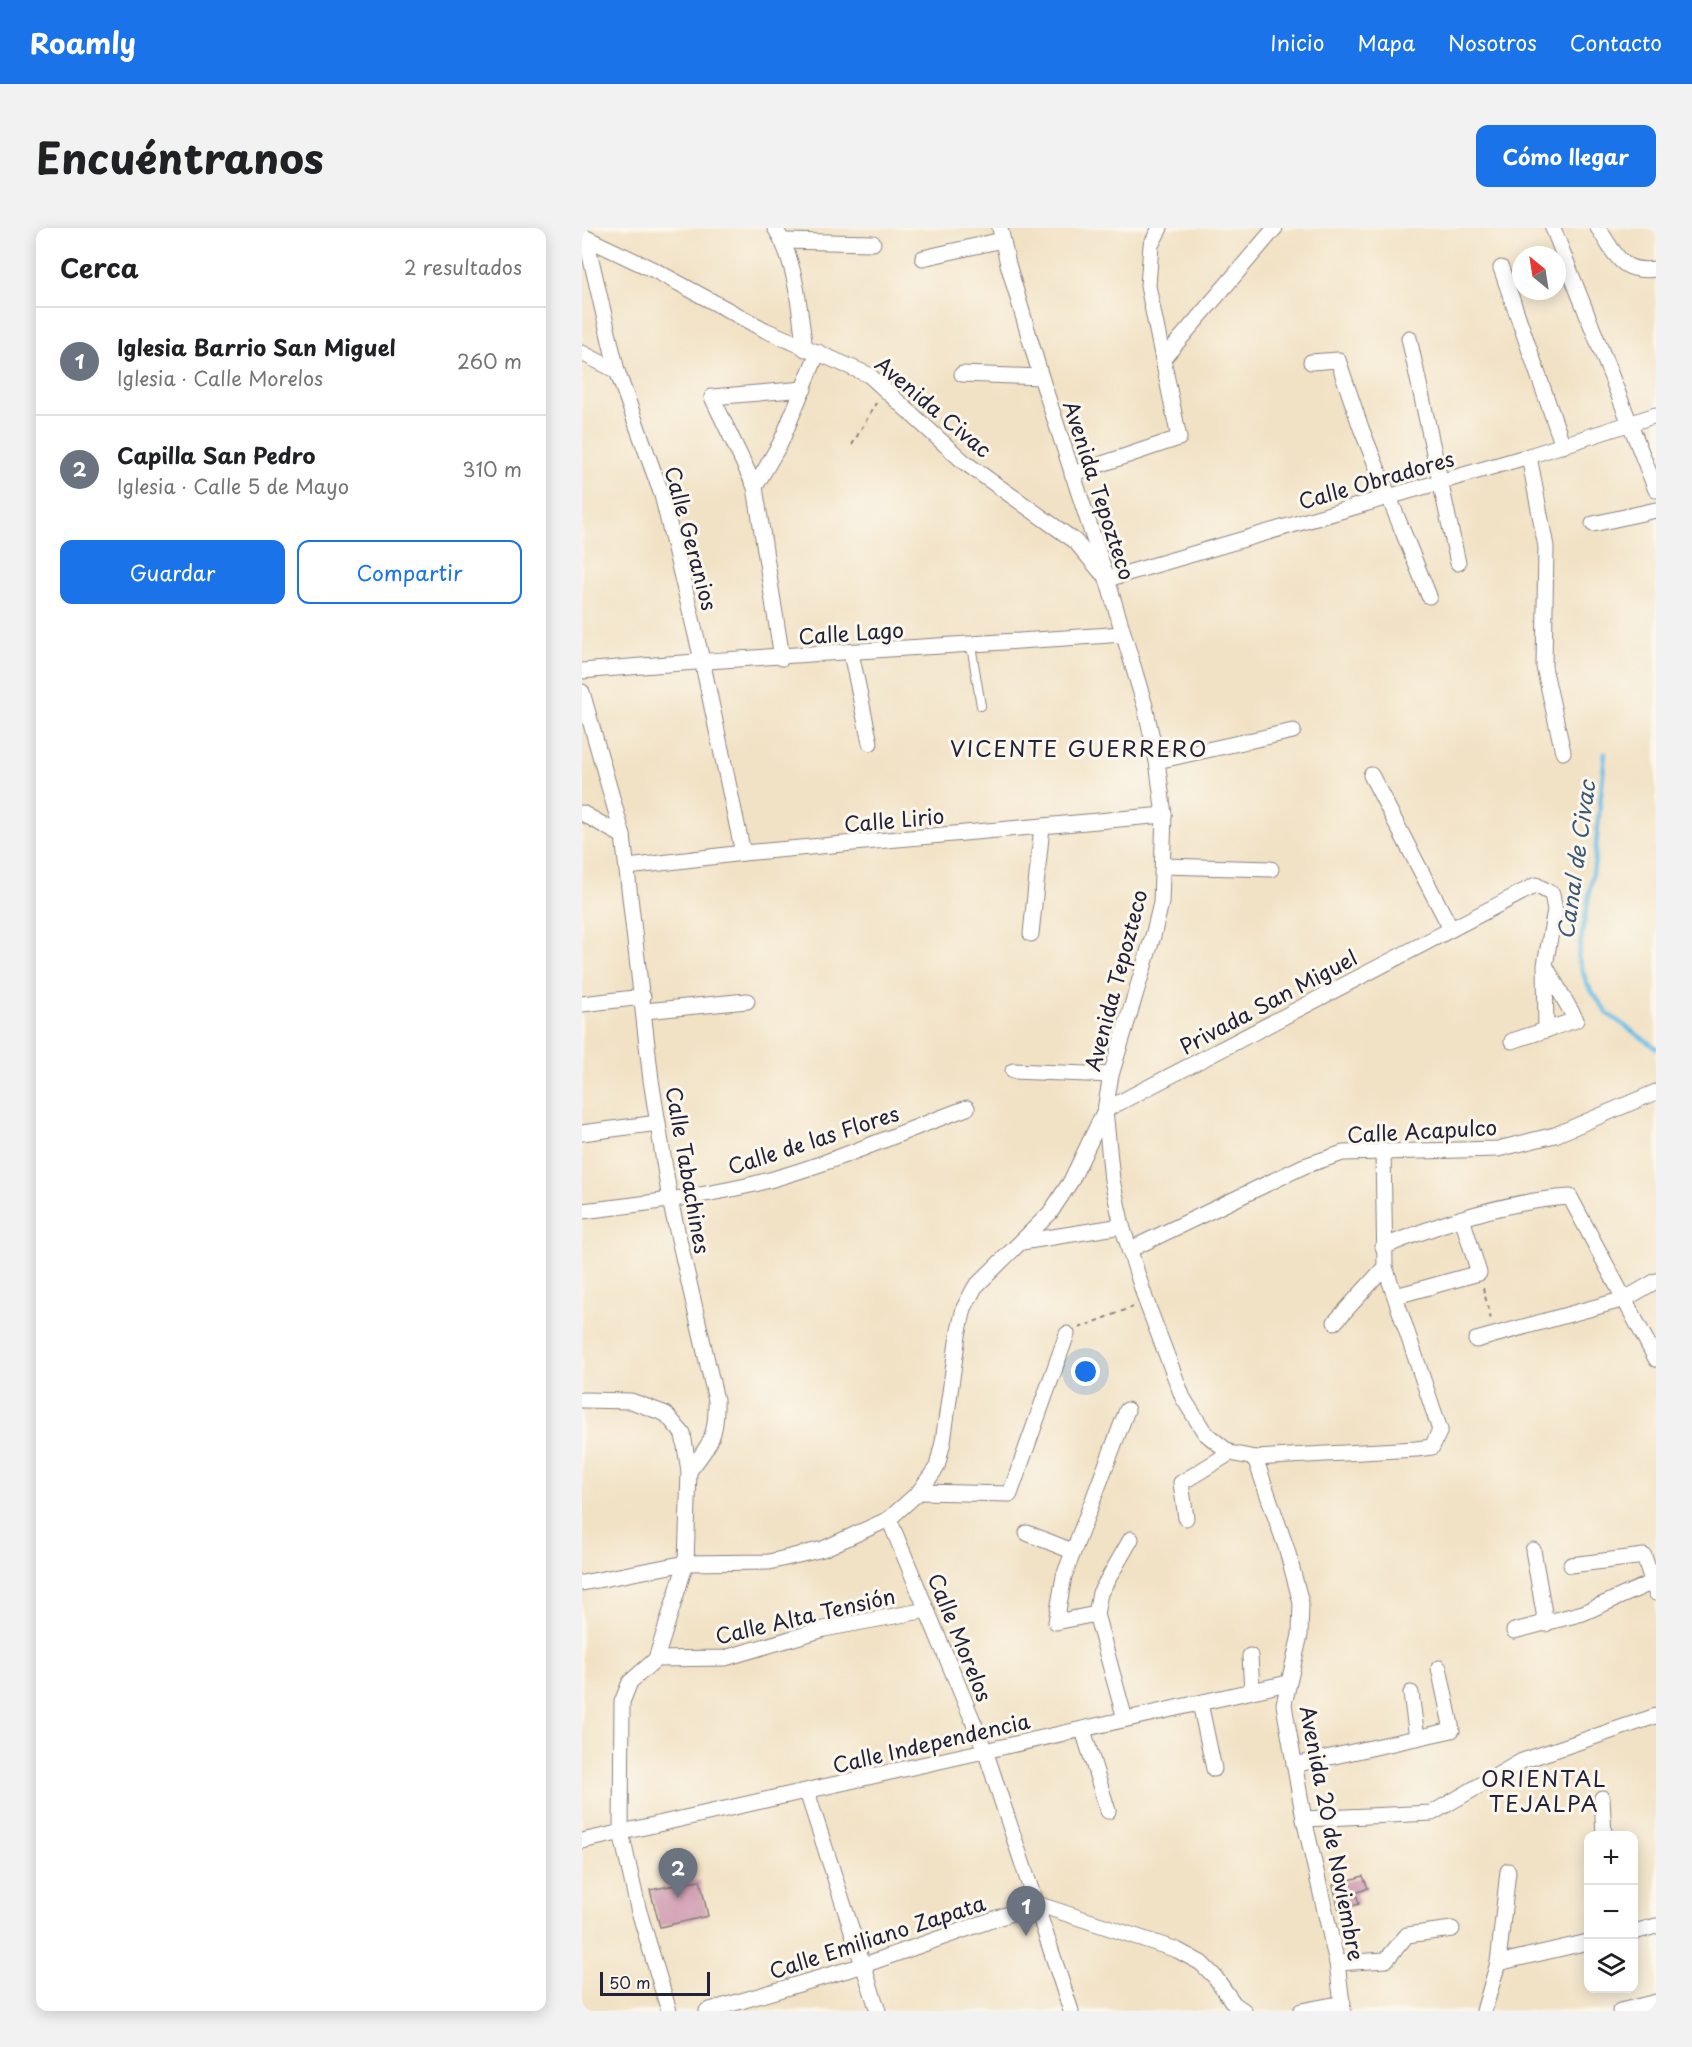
<!DOCTYPE html>
<html lang="es">
<meta charset="utf-8">
<style>
:root{--surface:#fff;--page:#f2f2f2;--text:#202124;--muted:#757577;--line:#e0e0e0;--accent:#1a73e8}
body{margin:0;font-family:"Playpen Sans",sans-serif;background:var(--page);color:var(--text)}
.controls{position:absolute;right:18px;bottom:18px;display:grid;overflow:hidden;border-radius:12px;box-shadow:0 3px 15px #0003}
.controls button{width:54px;height:54px;display:grid;place-items:center;padding:0;border:0;border-bottom:2px solid var(--line);background:var(--surface);color:var(--text);font:30px sans-serif}
.compass{position:absolute;left:930px;top:18px;width:54px;height:54px;border-radius:50%;background:var(--surface);box-shadow:0 3px 15px #0003;rotate:330deg}
.scale{position:absolute;left:18px;bottom:15px;width:110px;box-sizing:border-box;padding-left:6px;border:3px solid #22223b;border-top:0;font-size:16px;line-height:21px;white-space:nowrap;color:#22223b;-webkit-text-stroke:4px #fbf7ec;paint-order:stroke}
.you{position:absolute;left:504px;top:1144px;width:21px;height:21px;margin:-15px;border:4px solid #fff;border-radius:50%;background:#1a73e8;box-shadow:0 0 0 9px #1a73e833}
.badge{display:grid;place-items:center;width:39px;height:39px;border-radius:50%;background:var(--accent);color:#fff;font-size:20px;font-weight:700}
.pin{position:absolute;translate:-50% -50px;filter:drop-shadow(0 2px 3px #0008)}
.pin::after{content:'';position:absolute;top:32px;width:21px;height:18px;background:inherit;clip-path:polygon(0 0,100% 0,50% 100%)}
.list{margin:0;padding:0;list-style:none}
h2{display:flex;justify-content:space-between;align-items:center;height:78px;margin:0;padding:0 24px;font-size:26px}
h2 small{font-size:20px;font-weight:400;color:var(--muted)}
.list li{display:grid;grid-template-columns:39px 1fr auto;gap:18px;align-items:center;box-sizing:border-box;height:108px;padding:0 24px;border-top:2px solid var(--line)}
.list b{display:block;font-size:22px;white-space:nowrap}
.list p{margin:0;font-size:20px;white-space:nowrap;color:var(--muted)}
.list em{font-size:20px;font-style:normal;color:var(--muted)}
.actions{display:flex;gap:12px;padding:18px 24px}
.actions a{flex:1;padding:14px 0;border:2px solid var(--accent);border-radius:12px;text-align:center;font-size:21px;color:var(--accent)}
.actions .main{background:var(--accent);color:#fff}
.icon{flex:none;width:33px;height:33px;fill:none;stroke:currentColor;stroke-width:2;stroke-linecap:round;stroke-linejoin:round}
.map{position:relative;flex:none;width:1074px;height:1783px;overflow:hidden;border-radius:12px}
header{display:flex;align-items:center;gap:36px;box-sizing:border-box;height:84px;padding:0 30px;background:var(--accent);color:#fff}
header strong{font-size:28px}
nav{display:flex;gap:33px;margin-inline-start:auto;font-size:21px}
.intro{display:flex;align-items:center;justify-content:space-between;box-sizing:border-box;height:144px;padding:0 36px}
h1{margin:0;font-size:42px}
.button{padding:15px 27px;border-radius:12px;background:var(--accent);color:#fff;font-size:21px;font-weight:700}
main{display:flex;gap:36px;padding:0 36px}
aside{flex:1;background:var(--surface);border-radius:12px;box-shadow:0 3px 15px #0003}
.map>svg:first-child{display:block}
</style>
<header>
<strong>Roamly</strong>
<nav><a>Inicio</a><a>Mapa</a><a>Nosotros</a><a>Contacto</a></nav>
</header>
<div class="intro"><h1>Encuéntranos</h1><a class="button">Cómo llegar</a></div>
<main>
<aside>
<h2>Cerca<small>2 resultados</small></h2>
<ul class="list">
<li><span class="badge" style="background:#6b7280">1</span><div><b>Iglesia Barrio San Miguel</b><p>Iglesia · Calle Morelos</p></div><em>260 m</em></li>
<li><span class="badge" style="background:#6b7280">2</span><div><b>Capilla San Pedro</b><p>Iglesia · Calle 5 de Mayo</p></div><em>310 m</em></li>
</ul>
<div class="actions"><a class="main">Guardar</a><a>Compartir</a></div>
</aside>
<div class="map">
<svg width="1074" height="1783" viewBox="0 0 1074 1783">
<rect width="100%" height="100%" fill="#fbf7ec"/>
<filter id="ink" filterUnits="userSpaceOnUse"><feTurbulence type="fractalNoise" baseFrequency=".0167" numOctaves="2"/><feDisplacementMap in="SourceGraphic" scale="12" xChannelSelector="R" yChannelSelector="G"/><feConvolveMatrix kernelMatrix="1 2 1 2 8 2 1 2 1" color-interpolation-filters="sRGB"/></filter>
<filter id="wash" filterUnits="userSpaceOnUse"><feTurbulence type="fractalNoise" baseFrequency=".008" numOctaves="4" result="noise"/><feDisplacementMap in="SourceGraphic" scale="24" xChannelSelector="R" yChannelSelector="G"/><feGaussianBlur stdDeviation="1.35" result="paint"/><feColorMatrix in="noise" values="0 0 0 0 0 0 0 0 0 0 0 0 0 0 0 0 0 1.4 0 .05"/><feComposite in="paint" operator="in"/></filter>
<g filter="url(#wash)">
<rect width="100%" height="100%" fill="#f2e2c5"/>
<g fill="none" stroke-linecap="round" stroke-linejoin="round">
<path stroke="#6abde6" stroke-width="4.5" d="M 1023,525 L 1012,639 L 996,729 L 1005,756 L 1026,786 L 1074,820"/>
</g>
<g id="blocks">
<g fill="#d09bb1">
<path d="M 781,1648 L 786,1660 L 774,1665 L 777,1676 L 757,1682 L 751,1657 Z"/>
<path d="M 118,1652 L 126,1688 L 78,1699 L 68,1662 Z"/>
</g>
</g>
</g>
<g filter="url(#ink)">
<use href="#blocks" fill-opacity="0" stroke="#8a8280" stroke-width="1.5"/>
<g fill="none" stroke-linecap="round" stroke-linejoin="round">
<defs>
<path id="lane" d="M 389,417 L 399,478"/>
<g id="street">
<path d="M 193,0 C 215,34 217,82 223,121"/>
<path d="M 971,0 L 1074,262"/>
<path d="M 1016,0 C 1034,26 1038,46 1074,41"/>
<path d="M 0,8 L 74,43 L 183,102 L 287,147 L 382,234 L 493,313 L 519,344"/>
<path d="M 4,10 L 35,143 L 80,267 L 120,432 L 161,625"/>
<path d="M 202,13 L 291,15"/>
<path d="M 341,30 L 420,12"/>
<path d="M 919,40 L 981,218"/>
<path d="M 827,110 L 876,335"/>
<path d="M 0,125 L 35,143"/>
<path d="M 581,131 L 693,0"/>
<path d="M 729,134 L 756,132 L 779,200 L 847,368"/>
<path d="M 380,146 L 459,149"/>
<path d="M 947,228 L 964,319 L 962,439 L 981,524"/>
<path d="M 490,246 L 597,210 L 566,58 L 569,17 L 578,0"/>
<path d="M 173,259 L 199,214 L 236,124"/>
<path d="M 1011,296 L 1074,282"/>
<path d="M 525,351 L 947,228 L 1074,187"/>
<path d="M 269,425 L 288,515"/>
<path d="M 200,430 L 173,259 L 130,169 L 222,161"/>
<path d="M 0,443 C 180,427 361,419 541,406"/>
<path d="M 0,464 L 41,608 L 69,852 L 88,972 L 134,1172 C 135,1207 129,1216 107,1243"/>
<path d="M 575,533 L 711,503"/>
<path d="M 789,547 L 869,701"/>
<path d="M 0,585 L 41,608"/>
<path d="M 581,638 L 689,641"/>
<path d="M 46,639 L 161,625 L 582,587"/>
<path d="M 449,706 L 460,599"/>
<path d="M 0,776 L 61,769"/>
<path d="M 63,783 L 165,773"/>
<path d="M 930,813 L 994,792 L 964,739"/>
<path d="M 431,843 L 529,847"/>
<path d="M 0,905 L 76,895"/>
<path d="M 801,922 L 803,1039 L 858,1202 L 850,1219 L 834,1221 L 673,1230 L 648,1225 L 623,1205 L 601,1170 L 564,1073 L 540,998 L 530,952 L 523,882 L 954,657 L 970,666 L 973,682 L 963,737 L 964,802"/>
<path d="M 0,983 C 55,977 110,970 164,958 C 238,941 313,906 385,880"/>
<path d="M 440,1014 L 540,998"/>
<path d="M 801,1019 C 860,995 924,973 988,969 L 1074,1131"/>
<path d="M 547,1022 L 722,938 L 761,925 L 916,921 L 973,907 L 1074,864"/>
<path d="M 814,1068 L 897,1045 L 880,990"/>
<path d="M 753,1094 L 803,1039"/>
<path d="M 894,1112 L 1043,1071 L 1074,1053"/>
<path d="M 0,1172 L 49,1173 L 84,1186 L 101,1206 L 107,1243 L 104,1335 L 74,1431 L 48,1454 L 40,1474 L 39,1604 L 56,1680 L 87,1783"/>
<path d="M 673,1230 L 705,1322 L 719,1375 L 718,1407 L 702,1476 L 704,1489 L 722,1591 L 755,1735 L 761,1783"/>
<path d="M 337,1264 L 428,1266 L 485,1106"/>
<path d="M 604,1290 L 599,1255 L 648,1225"/>
<path d="M 307,1291 L 403,1522 L 489,1783"/>
<path d="M 445,1305 L 490,1323"/>
<path d="M 951,1322 L 964,1396"/>
<path d="M 989,1337 L 1062,1328 L 1074,1365"/>
<path d="M 0,1355 L 104,1335 L 187,1334 L 241,1321 L 307,1291 L 337,1264 L 355,1239 L 361,1214 L 376,1107 L 382,1080 L 393,1059 L 468,985 L 489,953 L 523,882 L 529,847 L 571,708 L 579,675 L 582,587 L 575,533 L 563,478 L 525,351 L 459,149 L 426,36 L 418,0"/>
<path d="M 514,1386 L 474,1394 L 482,1348 L 545,1182"/>
<path d="M 932,1403 L 1001,1385 L 1071,1354"/>
<path d="M 668,1428 L 670,1463"/>
<path d="M 74,1431 L 143,1430 L 242,1401 L 345,1382"/>
<path d="M 829,1465 L 835,1510"/>
<path d="M 618,1475 L 632,1541"/>
<path d="M 543,1491 L 514,1386 L 518,1365 L 549,1311"/>
<path d="M 501,1502 L 526,1583"/>
<path d="M 712,1537 L 870,1502 L 857,1440"/>
<path d="M 225,1564 L 296,1783"/>
<path d="M 1020,1570 L 1022,1608"/>
<path d="M 722,1591 L 850,1585 L 940,1533 L 1074,1488"/>
<path d="M 0,1613 L 706,1455"/>
<path d="M 1052,1704 L 1074,1698"/>
<path d="M 755,1735 L 804,1732 L 825,1707 L 870,1701"/>
<path d="M 916,1735 L 1006,1714"/>
<path d="M 125,1783 L 282,1737 L 455,1676 L 595,1722 L 619,1735 L 633,1749 L 652,1776 L 662,1783"/>
<path d="M 719,1783 L 761,1775"/>
<path d="M 902,1783 L 916,1735 L 926,1643"/>
<path d="M 1038,1783 L 1074,1774"/>
</g>
</defs>
<use href="#lane" stroke="#8a8280" stroke-width="10"/>
<use href="#street" stroke="#8a8280" stroke-width="17"/>
<g stroke="#8a8280" stroke-width="2" stroke-dasharray="4.5 4.5" stroke-linecap="butt">
<path d="M 270,217 L 294,175"/>
<path d="M 901,1060 L 909,1092"/>
<path d="M 497,1100 L 551,1079"/>
</g>
<use href="#lane" stroke="#fff" stroke-width="8"/>
<use href="#street" stroke="#fff" stroke-width="15"/>
</g>
</g>
<g text-anchor="middle" dominant-baseline="central" stroke-width="6" stroke-linejoin="round" paint-order="stroke">
<g font-size="21" fill="#22223b" stroke="#fbf7ec">
<text transform="translate(352 178) rotate(40)">Avenida Civac</text>
<text transform="translate(794 251) rotate(-16)">Calle Obradores</text>
<text transform="translate(518 262) rotate(72)">Avenida Tepozteco</text>
<text transform="translate(110 310) rotate(75)">Calle Geranios</text>
<text transform="translate(269 404) rotate(-4)">Calle Lago</text>
<text transform="translate(312 591) rotate(-5)">Calle Lirio</text>
<text transform="translate(533 752) rotate(-75)">Avenida Tepozteco</text>
<text transform="translate(686 773) rotate(-28)">Privada San Miguel</text>
<text transform="translate(840 902) rotate(-3)">Calle Acapulco</text>
<text transform="translate(231 911) rotate(-18)">Calle de las Flores</text>
<text transform="translate(107 942) rotate(80)">Calle Tabachines</text>
<text transform="translate(223 1387) rotate(-13)">Calle Alta Tensión</text>
<text transform="translate(379 1409) rotate(68)">Calle Morelos</text>
<text transform="translate(349 1514) rotate(-13)">Calle Independencia</text>
<text transform="translate(751 1605) rotate(79)">Avenida 20 de Noviembre</text>
<text transform="translate(295 1708) rotate(-18)">Calle Emiliano Zapata</text>
</g>
<g font-size="22" letter-spacing="1.5" fill="#22223b" stroke="#fbf7ec">
<text x="497" y="519">VICENTE GUERRERO</text>
<text x="962" y="1549">ORIENTAL<tspan x="962" dy="25">TEJALPA</tspan></text>
</g>
<g font-size="22" font-style="italic" fill="#3b5877" stroke="#fbf7ec">
<text transform="translate(993 632) rotate(-82)">Canal de Civac</text>
</g>
</g>
</svg>
<div class="controls">
<button>+</button>
<button>−</button>
<button><svg class="icon" aria-label="layers" viewBox="0 0 24 24"><path d="M12 4l9 5-9 5-9-5zM3 14l9 5 9-5"/></svg></button>
</div>
<svg class="compass" viewBox="-18 -18 36 36"><path d="M0-13l5 13h-10z" fill="#e53935"/><path d="M0 13l5-13h-10z" fill="#757577"/></svg>
<div class="scale">50 m</div>
<div class="you"></div>
<div class="pin badge" style="left:444px;top:1708px;background:#6b7280">1</div>
<div class="pin badge" style="left:96px;top:1670px;background:#6b7280">2</div>
</div>
</main>
